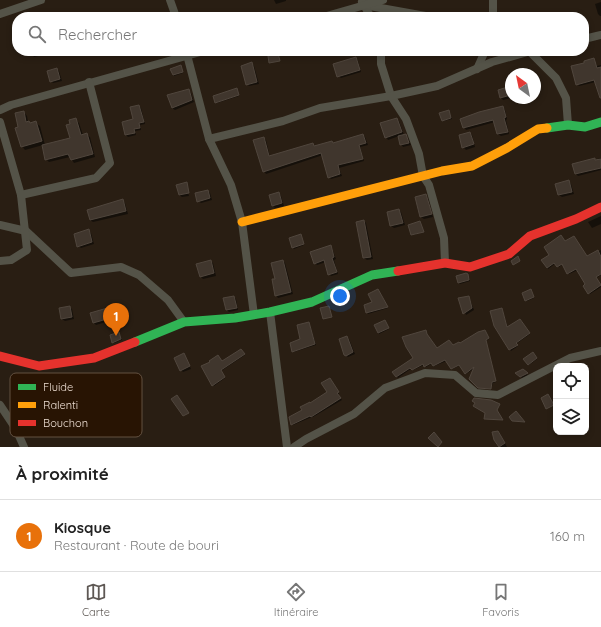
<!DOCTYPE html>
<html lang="fr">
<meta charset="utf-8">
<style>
:root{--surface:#fff;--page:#f6f6f6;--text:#222;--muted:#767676;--line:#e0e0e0;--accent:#5e5854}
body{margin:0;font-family:Quicksand,sans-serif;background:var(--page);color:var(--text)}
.controls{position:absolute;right:12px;bottom:12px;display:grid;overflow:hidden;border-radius:8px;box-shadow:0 2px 6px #0003}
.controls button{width:36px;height:36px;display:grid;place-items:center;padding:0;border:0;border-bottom:1px solid var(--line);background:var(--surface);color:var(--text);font:20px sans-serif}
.compass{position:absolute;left:505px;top:68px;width:36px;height:36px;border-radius:50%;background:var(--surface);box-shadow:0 2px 6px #0003;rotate:327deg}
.you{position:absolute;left:340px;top:296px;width:14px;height:14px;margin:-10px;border:3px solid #fff;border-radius:50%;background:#1a73e8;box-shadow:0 0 0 6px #1a73e833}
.badge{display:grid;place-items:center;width:26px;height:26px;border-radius:50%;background:var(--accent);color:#fff;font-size:13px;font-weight:700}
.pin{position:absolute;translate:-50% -33px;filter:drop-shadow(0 1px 2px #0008)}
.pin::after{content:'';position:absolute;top:21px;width:14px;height:12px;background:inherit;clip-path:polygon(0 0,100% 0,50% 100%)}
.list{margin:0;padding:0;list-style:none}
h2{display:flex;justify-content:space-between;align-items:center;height:52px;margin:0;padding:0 16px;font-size:17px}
h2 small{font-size:13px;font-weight:400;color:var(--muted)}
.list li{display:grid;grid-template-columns:26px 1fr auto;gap:12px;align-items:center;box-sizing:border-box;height:72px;padding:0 16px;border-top:1px solid var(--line)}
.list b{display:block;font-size:15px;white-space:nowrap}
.list p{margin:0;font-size:13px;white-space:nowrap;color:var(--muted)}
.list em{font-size:13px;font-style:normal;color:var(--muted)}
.icon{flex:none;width:22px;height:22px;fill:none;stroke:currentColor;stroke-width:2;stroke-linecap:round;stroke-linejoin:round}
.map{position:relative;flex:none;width:601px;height:447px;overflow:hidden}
.search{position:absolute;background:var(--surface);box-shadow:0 2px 6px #0003;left:12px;right:12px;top:12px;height:44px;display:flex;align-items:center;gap:10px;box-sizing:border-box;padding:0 14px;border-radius:16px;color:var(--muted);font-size:15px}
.sheet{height:124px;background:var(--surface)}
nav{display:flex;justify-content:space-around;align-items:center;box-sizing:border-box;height:56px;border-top:1px solid var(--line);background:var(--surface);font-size:11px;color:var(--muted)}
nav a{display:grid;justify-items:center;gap:2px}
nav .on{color:var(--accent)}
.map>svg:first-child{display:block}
</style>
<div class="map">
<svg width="601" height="447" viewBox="0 0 601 447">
<rect width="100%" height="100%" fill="#291e13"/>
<g fill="#0007">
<path d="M 274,0 L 286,0 L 286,1 L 276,4 Z"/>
<path d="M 601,2 L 601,16 L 600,16 L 598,14 L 595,4 Z"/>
<path d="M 30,51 L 41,51 L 42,55 L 34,57 Z"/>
<path d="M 356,58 L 358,61 L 361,72 L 341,78 L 338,76 Z"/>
<path d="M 594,59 L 597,66 L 601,65 L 600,81 L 579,86 L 577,84 L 585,63 Z"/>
<path d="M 252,64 L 254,66 L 259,84 L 249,86 L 247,84 Z"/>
<path d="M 181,67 L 183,73 L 174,76 L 172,69 Z"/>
<path d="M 57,69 L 59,71 L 62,81 L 53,83 L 51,81 Z"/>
<path d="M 511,83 L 511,98 L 503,100 L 501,98 L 499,90 L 506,89 L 505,85 Z"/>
<path d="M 189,90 L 191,93 L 194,102 L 175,110 L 172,108 Z"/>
<path d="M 238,90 L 239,96 L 217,103 L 216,102 Z"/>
<path d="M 139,106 L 141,108 L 145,124 L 140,125 L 141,130 L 135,131 L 136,135 L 128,137 L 126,135 L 123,123 L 135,120 Z"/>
<path d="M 503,107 L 505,110 L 507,119 L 506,120 L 509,134 L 501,136 L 498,134 L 495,122 L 466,130 L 464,127 Z"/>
<path d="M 449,111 L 452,119 L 443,121 L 443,120 Z"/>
<path d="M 24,112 L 27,116 L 28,122 L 31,124 L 36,123 L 40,126 L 45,145 L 71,138 L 76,120 L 79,123 L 83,135 L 86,134 L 90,137 L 95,157 L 74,163 L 70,157 L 49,162 L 46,159 L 43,145 L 25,150 L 22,146 L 19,128 Z"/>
<path d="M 397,119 L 399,121 L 404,135 L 405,135 L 408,138 L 411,145 L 403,147 L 401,144 L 399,136 L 388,140 L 386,137 Z"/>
<path d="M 470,133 L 472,135 L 475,147 L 466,150 L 463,147 Z"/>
<path d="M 363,135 L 365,137 L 368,145 L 360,147 L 364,161 L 339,168 L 342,176 L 331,179 L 329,177 L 323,155 L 266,174 L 264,171 L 263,138 L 266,140 L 270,157 L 313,144 L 315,146 L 333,143 Z"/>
<path d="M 601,158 L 601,170 L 578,176 L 576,174 L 573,165 Z"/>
<path d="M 569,182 L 571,184 L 574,194 L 562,197 L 559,195 Z"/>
<path d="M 186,184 L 188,185 L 186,185 L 189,196 L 182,197 L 179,195 Z"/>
<path d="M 208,191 L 210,193 L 212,200 L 201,203 L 198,201 Z"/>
<path d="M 279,193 L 281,196 L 284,206 L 275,208 L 273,205 Z"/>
<path d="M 426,195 L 428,198 L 433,217 L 424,219 L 421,217 L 416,198 Z"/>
<path d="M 122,201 L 125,203 L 128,214 L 93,222 L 90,220 Z"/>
<path d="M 399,210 L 401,212 L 405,225 L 394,228 L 391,226 Z"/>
<path d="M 601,216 L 601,224 L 592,228 L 588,222 Z"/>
<path d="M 364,221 L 366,223 L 373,259 L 367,260 L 364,258 Z"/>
<path d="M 420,222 L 424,232 L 413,235 L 412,235 Z"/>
<path d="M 88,231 L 91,233 L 94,244 L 81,248 L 78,246 Z"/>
<path d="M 301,235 L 304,245 L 294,249 L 290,238 Z"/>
<path d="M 565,242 L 587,257 L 601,250 L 601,275 L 596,278 L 601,287 L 590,294 L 578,270 L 569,274 L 563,264 L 559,267 L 556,263 L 548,269 L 543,260 Z"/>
<path d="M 330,246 L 332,248 L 336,259 L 334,260 L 338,274 L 331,276 L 329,274 L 326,262 L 317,265 L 315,263 Z"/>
<path d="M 210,261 L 213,263 L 216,276 L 203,279 L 201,277 Z"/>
<path d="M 283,261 L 285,263 L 293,294 L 278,298 L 276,295 L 276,279 Z"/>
<path d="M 468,276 L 470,281 L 460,284 L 459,283 Z"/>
<path d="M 379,291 L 388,308 L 368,314 L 365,306 L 374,303 Z"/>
<path d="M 531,291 L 534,298 L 527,301 L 523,293 Z"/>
<path d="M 234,297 L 236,299 L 238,310 L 229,312 L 227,310 Z"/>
<path d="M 469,297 L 474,310 L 466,315 L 460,299 Z"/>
<path d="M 69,307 L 72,309 L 74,319 L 65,321 L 62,319 Z"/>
<path d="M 111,308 L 114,310 L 116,319 L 96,325 L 94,323 L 91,314 Z"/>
<path d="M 502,309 L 508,328 L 520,320 L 530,334 L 516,344 L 518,346 L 511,351 L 495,326 Z"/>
<path d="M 385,322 L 389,329 L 379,334 L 375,325 Z"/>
<path d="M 309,323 L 316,345 L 294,352 L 293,351 L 302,340 Z"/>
<path d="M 486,332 L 489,339 L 486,341 L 496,382 L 493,383 L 491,389 L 480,388 L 470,379 L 475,368 L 466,374 L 461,365 L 452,369 L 447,361 L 434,366 L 433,363 L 426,367 L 424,365 L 413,370 L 412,368 L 398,378 L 394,372 L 414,358 L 427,336 L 437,349 L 460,345 Z"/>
<path d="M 119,333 L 122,340 L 114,343 L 113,342 Z"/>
<path d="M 346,337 L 349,339 L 355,354 L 348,357 L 345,355 Z"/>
<path d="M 242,351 L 245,355 L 221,371 L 225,378 L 214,386 L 211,362 L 222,362 Z"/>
<path d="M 533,353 L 537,359 L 529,365 L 525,359 Z"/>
<path d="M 184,354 L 191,369 L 183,372 L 181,370 Z"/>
<path d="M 523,370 L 528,375 L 522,378 L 517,373 Z"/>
<path d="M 331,380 L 339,394 L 338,395 L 342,400 L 313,417 L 312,417 L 293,425 L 292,424 L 304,410 L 311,404 L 328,393 Z"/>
<path d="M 499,433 L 507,447 L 500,447 L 495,440 Z"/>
</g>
<g fill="#40362d" stroke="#50463d">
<path d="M 278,53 L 280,61 L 269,63 L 268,56 Z"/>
<path d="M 356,57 L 360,70 L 337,77 L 333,64 Z"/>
<path d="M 594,58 L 597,68 L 601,67 L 601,98 L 600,98 L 594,80 L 576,85 L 571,66 L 584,63 L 584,61 Z"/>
<path d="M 252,62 L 257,82 L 246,85 L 241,66 Z"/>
<path d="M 181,65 L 183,72 L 173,75 L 170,69 Z"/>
<path d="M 57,68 L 60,79 L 50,82 L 47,71 Z"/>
<path d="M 511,86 L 511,95 L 500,98 L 498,90 Z"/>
<path d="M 237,88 L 239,95 L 215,103 L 213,96 Z"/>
<path d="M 189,89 L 192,100 L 172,108 L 167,95 Z"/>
<path d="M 139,105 L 144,122 L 139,123 L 140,128 L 134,129 L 135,133 L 125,135 L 122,122 L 133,119 L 130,107 Z"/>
<path d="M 503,106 L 506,117 L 504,118 L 508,132 L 497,134 L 493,120 L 463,128 L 460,119 L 479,112 Z"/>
<path d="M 449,110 L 451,118 L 442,121 L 439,113 Z"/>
<path d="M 24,111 L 26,122 L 29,121 L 30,123 L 36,121 L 42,141 L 21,147 L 15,128 L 18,127 L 15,113 Z"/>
<path d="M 76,118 L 81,135 L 87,133 L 93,154 L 71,160 L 68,154 L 45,160 L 42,145 L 70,138 L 66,125 L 70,124 L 69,120 Z"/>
<path d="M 397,118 L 402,132 L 385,138 L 380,123 Z"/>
<path d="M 470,132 L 474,144 L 462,148 L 459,135 Z"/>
<path d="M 363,134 L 366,143 L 359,145 L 363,159 L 338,165 L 340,174 L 328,178 L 321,153 L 263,172 L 253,140 L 264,137 L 269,156 L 313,143 L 314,146 L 332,141 L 333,143 Z"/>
<path d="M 406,134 L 409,143 L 400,145 L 398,136 Z"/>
<path d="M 595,158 L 595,160 L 601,159 L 601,168 L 575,174 L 572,164 Z"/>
<path d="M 569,180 L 572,192 L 558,195 L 555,184 Z"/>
<path d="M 187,182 L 189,193 L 179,195 L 176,185 Z"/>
<path d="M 208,190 L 210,198 L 197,202 L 195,193 Z"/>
<path d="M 279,192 L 282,203 L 272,206 L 269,195 Z"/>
<path d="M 426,194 L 432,214 L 420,217 L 415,197 Z"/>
<path d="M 123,199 L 126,211 L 90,220 L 87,210 Z"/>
<path d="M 399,209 L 403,223 L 390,226 L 387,212 Z"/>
<path d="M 364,220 L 371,257 L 363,258 L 356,222 Z"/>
<path d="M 420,221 L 424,232 L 411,235 L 408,225 Z"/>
<path d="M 89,229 L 92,242 L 77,247 L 74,234 Z"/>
<path d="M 301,234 L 304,244 L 292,248 L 289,238 Z"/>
<path d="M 561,235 L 565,241 L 574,236 L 587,256 L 598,250 L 601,257 L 601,274 L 596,277 L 601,285 L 588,294 L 583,286 L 585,284 L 576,269 L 567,274 L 562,264 L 557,267 L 554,263 L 547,268 L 541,260 L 549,255 L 544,247 Z"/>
<path d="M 331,245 L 334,257 L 332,258 L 337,272 L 328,275 L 324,260 L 314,264 L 310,252 Z"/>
<path d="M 518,256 L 520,261 L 513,265 L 511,261 Z"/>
<path d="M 211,260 L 214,273 L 200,277 L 196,264 Z"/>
<path d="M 283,260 L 291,292 L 275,296 L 272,279 L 275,279 L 271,263 Z"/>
<path d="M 466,273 L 468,274 L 469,280 L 458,283 L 456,276 Z"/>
<path d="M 378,289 L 388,307 L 366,313 L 364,305 L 372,302 L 368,294 Z"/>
<path d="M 531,289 L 534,297 L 525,301 L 522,293 Z"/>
<path d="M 234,296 L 237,308 L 226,310 L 223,298 Z"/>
<path d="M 469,296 L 472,308 L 463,314 L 458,298 Z"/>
<path d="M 70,306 L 72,317 L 61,319 L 59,308 Z"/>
<path d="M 329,306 L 332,317 L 323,319 L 320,308 Z"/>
<path d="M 111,307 L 114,317 L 93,323 L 90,313 Z"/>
<path d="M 502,308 L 507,327 L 520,319 L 530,333 L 516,343 L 518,345 L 509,350 L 494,326 L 490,311 Z"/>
<path d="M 385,320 L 389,328 L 378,333 L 374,325 Z"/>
<path d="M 309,322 L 315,344 L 292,352 L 290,343 L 300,339 L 297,325 Z"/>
<path d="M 426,330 L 427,334 L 437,348 L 449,340 L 453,345 L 459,342 L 460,343 L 478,332 L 485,330 L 489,338 L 486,340 L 496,381 L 492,382 L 491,389 L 478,388 L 469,379 L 474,367 L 465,374 L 459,365 L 451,369 L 445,360 L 433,366 L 431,363 L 424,367 L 423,364 L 412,370 L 410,368 L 396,377 L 392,372 L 413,358 L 406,347 L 402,337 Z"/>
<path d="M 119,332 L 121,339 L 112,343 L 110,335 Z"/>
<path d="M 347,336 L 353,352 L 346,356 L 344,355 L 339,339 Z"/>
<path d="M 241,349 L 245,354 L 221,370 L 225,377 L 212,386 L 201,366 L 210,362 L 209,361 L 218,355 L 222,361 Z"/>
<path d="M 533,352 L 537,358 L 528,365 L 523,359 Z"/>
<path d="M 184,353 L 190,366 L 180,371 L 174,358 Z"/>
<path d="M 523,369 L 528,373 L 520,377 L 515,373 Z"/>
<path d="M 330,378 L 339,392 L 337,393 L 341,398 L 311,417 L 310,416 L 291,425 L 289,417 L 302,410 L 300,407 L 310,402 L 310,403 L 327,392 L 321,383 Z"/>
<path d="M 548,394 L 554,405 L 546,409 L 541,398 Z"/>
<path d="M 177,395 L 189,413 L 183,416 L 171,399 Z"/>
<path d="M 474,398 L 491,400 L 500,404 L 497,410 L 503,420 L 484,419 L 485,413 L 473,406 L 475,403 L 472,401 Z"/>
<path d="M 516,411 L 525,422 L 512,421 L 509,417 Z"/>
<path d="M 498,431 L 505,443 L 499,447 L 494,440 L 492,432 Z"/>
<path d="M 434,432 L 442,442 L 438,447 L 428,438 Z"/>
</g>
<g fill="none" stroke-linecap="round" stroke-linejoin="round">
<g stroke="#545348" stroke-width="8">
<path d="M 170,0 L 176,17"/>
<path d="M 364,0 L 364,5 L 431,17"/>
<path d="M 362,2 L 371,17"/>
<path d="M 0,14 L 41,0"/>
<path d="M 323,17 L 383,0"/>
<path d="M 493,17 L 493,0"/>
<path d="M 584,39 L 601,35"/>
<path d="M 186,51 L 209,139 L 231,185 L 242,222 L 254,315"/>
<path d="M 381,51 L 381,64 L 391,96 L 406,119 L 419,154 L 423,176 L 429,185 L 444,238 L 445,263"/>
<path d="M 529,51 L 556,78 L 566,98 L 568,125"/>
<path d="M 477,69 L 485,51"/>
<path d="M 0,110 L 11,105 L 204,51"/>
<path d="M 0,122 L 21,195"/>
<path d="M 209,139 L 283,121 L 320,108 L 391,96 L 437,86 L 492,62 L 531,51"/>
<path d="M 0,225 L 26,231 L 71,273 L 121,267 L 139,275 L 168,300 L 184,322"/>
<path d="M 0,261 L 11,260 L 27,250 L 21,195 L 96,178 L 110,163 L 89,82"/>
<path d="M 270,312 L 287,447"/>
<path d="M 0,405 L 16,429 L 24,447"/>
<path d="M 294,447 L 306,439 L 354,414 L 385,388 L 425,373 L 455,375 L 476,393 L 498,395 L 570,358 L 601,351"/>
</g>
<g stroke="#30b455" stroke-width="9">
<path d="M 547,128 L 568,125 L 585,127 L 601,122"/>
<path d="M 135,342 L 184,322 L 235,318 L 270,312 L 312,302 L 372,275 L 398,271"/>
</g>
<path stroke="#ff9f0a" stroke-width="9" d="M 242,222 L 442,171 L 472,166 L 507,148 L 538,129 L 547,128"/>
<g stroke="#e5322d" stroke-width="9">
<path d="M 398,271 L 445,263 L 470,267 L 509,254 L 530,236 L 576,219 L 601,207"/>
<path d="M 0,356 L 39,366 L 94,358 L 135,342"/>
</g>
</g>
<rect x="10" y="373" width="132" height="64" rx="6" fill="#281403" stroke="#635141" stroke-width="1"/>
<rect x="18" y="384" width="18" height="6" fill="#30b455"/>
<rect x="18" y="402" width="18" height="6" fill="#ff9f0a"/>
<rect x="18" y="420" width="18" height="6" fill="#e5322d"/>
<g font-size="11" fill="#edded3">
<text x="43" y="391">Fluide</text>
<text x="43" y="409">Ralenti</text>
<text x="43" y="427">Bouchon</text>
</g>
</svg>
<div class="controls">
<button><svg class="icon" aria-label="locate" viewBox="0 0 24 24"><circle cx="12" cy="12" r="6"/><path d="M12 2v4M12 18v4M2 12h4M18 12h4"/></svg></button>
<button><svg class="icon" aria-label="layers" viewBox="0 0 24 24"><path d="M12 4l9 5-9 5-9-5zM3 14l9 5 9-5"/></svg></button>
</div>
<svg class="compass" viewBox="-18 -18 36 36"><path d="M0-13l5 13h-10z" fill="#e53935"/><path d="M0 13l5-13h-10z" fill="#767676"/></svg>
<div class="you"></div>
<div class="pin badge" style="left:116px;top:336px;background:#e8710a">1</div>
<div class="search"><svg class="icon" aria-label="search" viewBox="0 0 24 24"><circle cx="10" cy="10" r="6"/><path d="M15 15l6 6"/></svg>Rechercher</div>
</div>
<section class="sheet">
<h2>À proximité<small></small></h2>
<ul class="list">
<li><span class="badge" style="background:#e8710a">1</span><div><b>Kiosque</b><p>Restaurant · Route de bouri</p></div><em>160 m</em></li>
</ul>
</section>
<nav>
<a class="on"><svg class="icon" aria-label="map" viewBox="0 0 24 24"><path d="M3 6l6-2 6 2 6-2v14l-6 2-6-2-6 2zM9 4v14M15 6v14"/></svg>Carte</a>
<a><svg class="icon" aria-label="directions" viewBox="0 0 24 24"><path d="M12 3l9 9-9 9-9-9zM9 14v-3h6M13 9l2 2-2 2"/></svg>Itinéraire</a>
<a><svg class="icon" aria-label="saved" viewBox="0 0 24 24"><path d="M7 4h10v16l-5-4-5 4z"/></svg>Favoris</a>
</nav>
